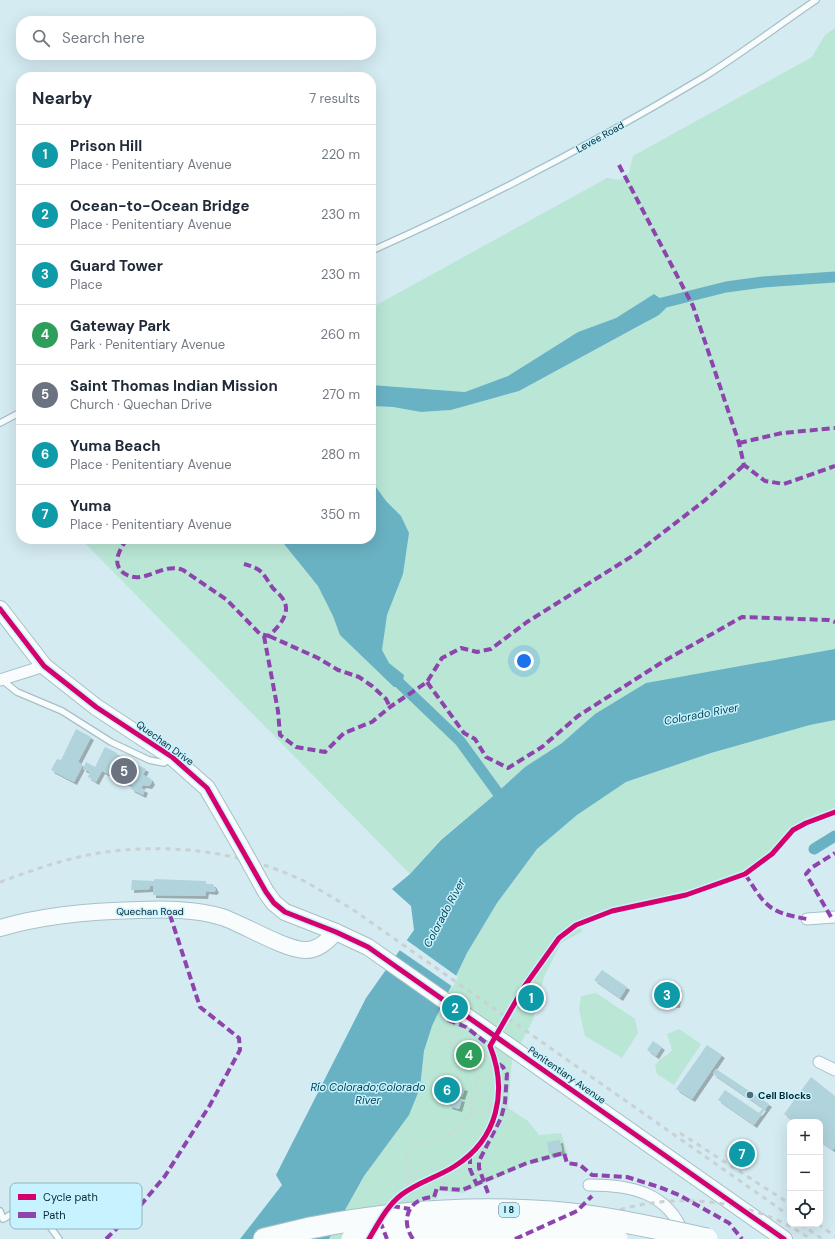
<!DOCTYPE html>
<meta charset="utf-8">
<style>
:root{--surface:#fff;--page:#f6f6f7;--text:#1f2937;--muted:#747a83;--line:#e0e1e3;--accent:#4f6d75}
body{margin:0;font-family:"DM Sans",sans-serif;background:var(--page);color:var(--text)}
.controls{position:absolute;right:12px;bottom:12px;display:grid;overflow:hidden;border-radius:8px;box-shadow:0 4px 16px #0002}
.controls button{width:36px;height:36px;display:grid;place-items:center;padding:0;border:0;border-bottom:1px solid var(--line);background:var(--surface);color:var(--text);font:20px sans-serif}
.you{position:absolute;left:524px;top:661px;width:14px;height:14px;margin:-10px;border:3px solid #fff;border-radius:50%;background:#1a73e8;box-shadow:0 0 0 6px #1a73e833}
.badge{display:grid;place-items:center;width:26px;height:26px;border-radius:50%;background:var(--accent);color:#fff;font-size:13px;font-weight:700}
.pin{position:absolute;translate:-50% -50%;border:2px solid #fff;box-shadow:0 1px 4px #0006}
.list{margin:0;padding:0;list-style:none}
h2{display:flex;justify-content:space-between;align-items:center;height:52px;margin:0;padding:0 16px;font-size:17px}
h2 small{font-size:13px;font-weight:400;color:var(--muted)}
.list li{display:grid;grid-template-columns:26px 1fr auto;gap:12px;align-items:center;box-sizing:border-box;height:60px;padding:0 16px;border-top:1px solid var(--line)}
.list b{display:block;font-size:15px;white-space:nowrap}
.list p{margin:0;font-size:13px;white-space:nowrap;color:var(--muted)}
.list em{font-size:13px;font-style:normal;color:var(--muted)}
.icon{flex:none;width:22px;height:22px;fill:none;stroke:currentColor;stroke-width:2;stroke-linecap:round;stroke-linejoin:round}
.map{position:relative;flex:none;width:835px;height:1239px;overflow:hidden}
.search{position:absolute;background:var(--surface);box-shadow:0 4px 16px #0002;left:16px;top:16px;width:360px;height:44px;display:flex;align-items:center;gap:10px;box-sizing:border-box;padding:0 14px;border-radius:16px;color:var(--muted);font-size:15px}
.panel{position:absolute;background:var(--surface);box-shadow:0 4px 16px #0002;left:16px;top:72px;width:360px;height:472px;border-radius:16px}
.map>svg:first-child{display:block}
</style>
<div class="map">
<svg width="835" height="1239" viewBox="0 0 835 1239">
<defs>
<filter id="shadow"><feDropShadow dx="3" dy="3" stdDeviation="0" flood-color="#0004"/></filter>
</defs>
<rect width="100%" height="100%" fill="#d4ebf2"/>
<g fill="#bae6d5">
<path d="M 835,28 L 835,651 L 595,714 L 562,743 L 525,767 L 492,797 L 441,839 L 410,874 L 81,539 L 371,539 L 371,406 L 393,407 L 421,412 L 451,410 L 519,391 L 647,322 L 654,294 L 616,318 L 578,332 L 508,376 L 465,392 L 371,385 L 371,308 L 607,178 L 620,180 L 629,173 L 633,156 L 812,57 L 825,35 Z"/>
<path d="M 835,720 L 835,815 L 793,830 L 745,874 L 577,925 L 583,931 L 561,943 L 544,977 L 533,1020 L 512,1060 L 508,1108 L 528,1121 L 539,1135 L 561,1133 L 568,1155 L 525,1166 L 463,1193 L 439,1191 L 437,1199 L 425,1200 L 416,1208 L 421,1239 L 329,1239 L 364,1176 L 420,1088 L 424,1051 L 432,1026 L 467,953 L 497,903 L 537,849 L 577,815 L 626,782 L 711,753 L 810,725 Z"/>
<path d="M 596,993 L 635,1019 L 638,1033 L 622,1058 L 585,1036 L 579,1009 L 581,996 Z"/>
<path d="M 679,1029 L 701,1044 L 674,1085 L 657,1074 L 655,1066 C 662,1055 666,1058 672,1050 L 667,1034 Z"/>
</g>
<g fill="#69b2c4">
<path d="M 654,294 L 664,301 L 666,308 L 659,315 L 519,391 L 451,410 L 421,412 L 393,407 L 371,406 L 371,385 L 465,392 L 508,376 L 578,332 L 616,318 Z"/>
<path d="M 371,480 L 386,501 L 401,516 L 409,533 L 403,574 L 387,615 L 382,650 L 389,663 L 404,675 L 402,686 L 394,687 L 340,635 L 333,616 L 318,586 L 280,539 L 371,539 Z"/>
<path d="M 835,649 L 835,720 L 810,725 L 711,753 L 626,782 L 577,815 L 537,849 L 497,903 L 467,953 L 432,1026 L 424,1051 L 420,1088 L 409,1115 L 364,1176 L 329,1239 L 240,1239 L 282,1185 L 276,1175 L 366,998 L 414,930 L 411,906 L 392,889 L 410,874 L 441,840 L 492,797 L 525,767 L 562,743 L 595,714 L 646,683 Z"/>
</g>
<path fill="#d4ebf2" d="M 405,939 L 458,977 L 453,987 L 398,949 Z"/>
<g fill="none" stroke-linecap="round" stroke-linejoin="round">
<g stroke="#69b2c4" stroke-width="11">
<path d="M 650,306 L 726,287 L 763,282 L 835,277"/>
<path d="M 391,675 L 460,741 L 506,804"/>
<path d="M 814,849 L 835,836"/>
</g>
</g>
<g fill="#b1d3dc" filter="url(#shadow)">
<path d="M 76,729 L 91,737 L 78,762 L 83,765 L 74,782 L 51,770 L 57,759 L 61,760 Z"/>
<path d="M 105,747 L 117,753 L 116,755 L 146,769 L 143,775 L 150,778 L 152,782 L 149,786 L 143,785 L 141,788 L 145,790 L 143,795 L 131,789 L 133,786 L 102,771 L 96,782 L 88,777 L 90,772 L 83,769 L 86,762 L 95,767 Z"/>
<path d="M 154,879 L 206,881 L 206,884 L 213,884 L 216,890 L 214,892 L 206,891 L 205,896 L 153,895 L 153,886 L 150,886 L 150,889 L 131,890 L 132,880 L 154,881 Z"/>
<path d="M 602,970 L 627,987 L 620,998 L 594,980 Z"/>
<path d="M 657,985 L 679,987 L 677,1005 L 655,1003 Z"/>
<path d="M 653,1041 L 662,1047 L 656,1056 L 647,1050 Z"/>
<path d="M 707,1045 L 722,1055 L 692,1099 L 676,1089 Z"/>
<path d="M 716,1069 L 769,1104 L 754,1125 L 718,1100 L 725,1090 L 759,1113 L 763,1108 L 713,1074 Z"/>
<path d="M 811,1077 L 835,1096 L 835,1147 L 833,1150 L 820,1141 L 820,1122 L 795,1122 L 784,1114 Z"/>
<path d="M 455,1085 L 465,1088 L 462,1097 L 453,1095 Z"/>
<path d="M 452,1096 L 462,1099 L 459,1109 L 449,1106 Z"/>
<path d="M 560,1140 L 562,1151 L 549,1154 L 547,1142 Z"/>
</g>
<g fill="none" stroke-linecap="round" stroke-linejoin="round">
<defs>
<g id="lane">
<path d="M 371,251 C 486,200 596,142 704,77 C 742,53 779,25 816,0"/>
<path d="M 0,423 L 21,412"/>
<path d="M 2,680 L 17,692 L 62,711 L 111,742 L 149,760 L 164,763 L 170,758"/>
<path d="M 0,1211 L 3,1219 C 12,1214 26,1204 36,1207 L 59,1239"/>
</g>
<g id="street">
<path d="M 0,680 L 44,666"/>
<path d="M 807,919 L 835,917"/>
<path d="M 819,1062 L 835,1070"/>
<path d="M 589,1185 C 631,1185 668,1192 684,1235"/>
</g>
<g id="secondary">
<path d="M 0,609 L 44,666 L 96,707 L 172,757 L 207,788 L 240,845"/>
<path d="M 266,892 L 274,903 L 285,912 L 336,932 L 368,947 L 784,1239"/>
<path d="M 0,928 C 44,915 92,911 138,910 C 166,909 195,909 222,917 C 243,924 287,951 306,950 C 319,950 328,940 336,932"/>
</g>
<path id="highway" d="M 264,1239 L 310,1228"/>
</defs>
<use href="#lane" stroke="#a7c0c7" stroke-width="8"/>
<use href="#street" stroke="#a7c0c7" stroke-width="13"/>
<use href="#secondary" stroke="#a7c0c7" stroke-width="18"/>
<use href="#highway" stroke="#a7c0c7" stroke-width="23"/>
<g stroke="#cfd7d9" stroke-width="2" stroke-dasharray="3 3" stroke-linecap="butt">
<path d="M 441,1036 C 469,1053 475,1059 477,1093"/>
<circle cx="480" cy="1103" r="10"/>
<path d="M 422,1181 L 410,1176 L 406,1162 L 408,1149 C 419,1140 421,1143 434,1141 C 452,1138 462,1124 473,1110"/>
<path d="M 405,1192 L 410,1176"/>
</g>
<use href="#lane" stroke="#f9fcfd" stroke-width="5.5"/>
<use href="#street" stroke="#f9fcfd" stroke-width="11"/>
<use href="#secondary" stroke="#f9fcfd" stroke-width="16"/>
<use href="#highway" stroke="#f9fcfd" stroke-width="21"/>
<g stroke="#c9d1d3" stroke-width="3" stroke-dasharray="5 5" stroke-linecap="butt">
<path d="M 0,882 C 30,871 61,860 93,854 C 162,842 238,850 302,880 C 319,889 335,899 352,909 L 790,1216"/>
<path d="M 680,1133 L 790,1204"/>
<path d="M 801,1224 L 822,1239"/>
<path d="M 818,1224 L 835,1236"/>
<path d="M 557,1239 C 564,1234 573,1230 581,1226 C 590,1222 599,1216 609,1213 C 674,1191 753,1198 810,1239"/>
</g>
<defs>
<path id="secondary-bridge" d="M 240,845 L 266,892"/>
<g id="highway-bridge">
<path d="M 310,1228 C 389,1212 471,1206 551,1212 C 604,1216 655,1228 707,1239"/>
<path d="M 352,1239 C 440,1223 529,1227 617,1239"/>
</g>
</defs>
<use href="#secondary-bridge" stroke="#a7c0c7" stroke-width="18" stroke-linecap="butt"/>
<use href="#highway-bridge" stroke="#a7c0c7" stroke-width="23" stroke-linecap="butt"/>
<use href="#secondary-bridge" stroke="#f9fcfd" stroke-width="16"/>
<use href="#highway-bridge" stroke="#f9fcfd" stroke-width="21"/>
<g stroke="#8e44ad" stroke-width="4" stroke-dasharray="8 4" stroke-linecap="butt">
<path d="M 619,165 L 693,306 L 739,443 L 744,465 L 765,481 L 784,484 L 835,466"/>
<path d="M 739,443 L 782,433 L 835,428"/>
<path d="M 127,539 C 124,543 121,548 119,553 C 112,568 126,579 140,577 C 155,575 167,564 183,570 L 227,600 L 260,634 L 269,636 C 279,626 292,613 283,599 C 280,594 275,591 272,587 C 262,572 262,569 244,564"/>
<path d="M 264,636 L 278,711 L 280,735 L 296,747 L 325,752 L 344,733 L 372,722 L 390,707 L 427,682 L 442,658 L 461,648 L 477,652 L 491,649 L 527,622 L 634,555 L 704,501 L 744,465"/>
<path d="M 269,636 L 318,658 L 338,670 L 359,677 L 372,686 L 386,699 L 390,707"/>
<path d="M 427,682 L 464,733 L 475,739 L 486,757 L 508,768 L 542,747 L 578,716 L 664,661 L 742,617 L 828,620 L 835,622"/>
<path d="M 745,874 C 766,906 767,912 807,919"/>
<path d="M 831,917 L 806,874 L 811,868 L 835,853"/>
<path d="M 448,1020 L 466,1027 L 490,1046"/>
<path d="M 470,1156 L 470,1169 L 476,1183"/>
<path d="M 488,1193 L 479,1168 L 479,1161 L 501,1118 L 505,1103 L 507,1074 L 503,1067 L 496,1062"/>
<path d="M 392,1206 L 410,1209"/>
<path d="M 380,1221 L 387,1239"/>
<path d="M 106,1239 L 140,1206 L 165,1176 L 210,1105 L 240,1050 L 239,1038 L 200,1007 L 168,909"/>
<path d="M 413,1239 C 399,1219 410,1197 434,1197 L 437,1188 L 462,1190 L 527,1163 L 564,1153 L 567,1163 L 580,1165 L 592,1175 L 627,1177 L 659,1187 L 679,1195 L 729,1223 L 742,1239"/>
<path d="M 515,1239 L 577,1211 L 592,1196"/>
</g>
<defs>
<g id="cycleway">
<path d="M 0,609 L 44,666 L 96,707 L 172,757 L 207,788 L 266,892 L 274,903 L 285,912 L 336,932 L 368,947 L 784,1239"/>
<path d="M 369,1239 C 378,1224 387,1206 401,1195 C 418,1182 438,1177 455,1166 C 498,1139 508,1091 490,1046 L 524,987 L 559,938 L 576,925 L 612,911 L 686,895 L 745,874 L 772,854 L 793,830 L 806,823 L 835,812"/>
</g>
</defs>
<use href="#cycleway" stroke="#c7f2ff" stroke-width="8"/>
<use href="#cycleway" stroke="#d6006c" stroke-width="5"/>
</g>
<circle fill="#4f6d75" stroke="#c7f2ff" stroke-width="1.5" cx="750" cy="1095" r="4"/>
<g text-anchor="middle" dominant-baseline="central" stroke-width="3" stroke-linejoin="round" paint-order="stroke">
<rect fill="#c7f2ff" stroke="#41656f" stroke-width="1" x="499" y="1203" width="20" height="14" rx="3"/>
<g font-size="9" font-weight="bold" fill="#082931">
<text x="509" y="1210">I 8</text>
</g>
<g font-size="10" fill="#082931" stroke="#c7f2ff">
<text transform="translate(600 137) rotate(-29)">Levee Road</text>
<text transform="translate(165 743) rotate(36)">Quechan Drive</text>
<text x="150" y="911">Quechan Road</text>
<text transform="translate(567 1075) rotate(35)">Penitentiary Avenue</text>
</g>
<g font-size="10" font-weight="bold" fill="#082931" stroke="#c7f2ff" text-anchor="start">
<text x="758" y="1095">Cell Blocks</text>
</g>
<g font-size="11" font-style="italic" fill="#033e4b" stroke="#c7f2ff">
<text transform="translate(701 714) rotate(-11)">Colorado River</text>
<text transform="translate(444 913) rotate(-62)">Colorado River</text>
<text x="368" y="1087">Río Colorado;Colorado<tspan x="368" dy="13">River</tspan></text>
</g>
</g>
<rect x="10" y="1183" width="132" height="46" rx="6" fill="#c7f2ff" stroke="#8eb6c1" stroke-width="1"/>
<rect x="18" y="1194" width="18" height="6" fill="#d6006c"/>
<rect x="18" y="1212" width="18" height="6" fill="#8e44ad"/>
<g font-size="11" fill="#082931">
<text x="43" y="1201">Cycle path</text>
<text x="43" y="1219">Path</text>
</g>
</svg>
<div class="controls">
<button>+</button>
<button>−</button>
<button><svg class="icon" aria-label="locate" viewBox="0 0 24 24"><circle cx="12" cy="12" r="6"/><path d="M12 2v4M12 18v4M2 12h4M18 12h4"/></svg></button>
</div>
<div class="you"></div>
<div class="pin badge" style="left:531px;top:998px;background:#0f9aa8">1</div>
<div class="pin badge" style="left:455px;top:1008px;background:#0f9aa8">2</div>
<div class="pin badge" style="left:667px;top:995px;background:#0f9aa8">3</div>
<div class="pin badge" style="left:469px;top:1055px;background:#2e9e5b">4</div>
<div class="pin badge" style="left:124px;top:771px;background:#6b7280">5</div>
<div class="pin badge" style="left:447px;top:1090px;background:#0f9aa8">6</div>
<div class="pin badge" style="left:742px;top:1154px;background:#0f9aa8">7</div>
<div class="search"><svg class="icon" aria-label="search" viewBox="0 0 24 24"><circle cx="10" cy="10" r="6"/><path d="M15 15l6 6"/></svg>Search here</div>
<section class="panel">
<h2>Nearby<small>7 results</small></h2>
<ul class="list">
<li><span class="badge" style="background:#0f9aa8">1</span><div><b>Prison Hill</b><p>Place · Penitentiary Avenue</p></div><em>220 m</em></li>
<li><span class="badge" style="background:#0f9aa8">2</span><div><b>Ocean-to-Ocean Bridge</b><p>Place · Penitentiary Avenue</p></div><em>230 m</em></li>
<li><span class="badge" style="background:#0f9aa8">3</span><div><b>Guard Tower</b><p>Place</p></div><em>230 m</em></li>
<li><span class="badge" style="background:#2e9e5b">4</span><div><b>Gateway Park</b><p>Park · Penitentiary Avenue</p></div><em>260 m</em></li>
<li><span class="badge" style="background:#6b7280">5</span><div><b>Saint Thomas Indian Mission</b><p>Church · Quechan Drive</p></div><em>270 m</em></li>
<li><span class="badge" style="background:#0f9aa8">6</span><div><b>Yuma Beach</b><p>Place · Penitentiary Avenue</p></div><em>280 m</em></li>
<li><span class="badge" style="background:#0f9aa8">7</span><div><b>Yuma</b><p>Place · Penitentiary Avenue</p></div><em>350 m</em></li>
</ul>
</section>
</div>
